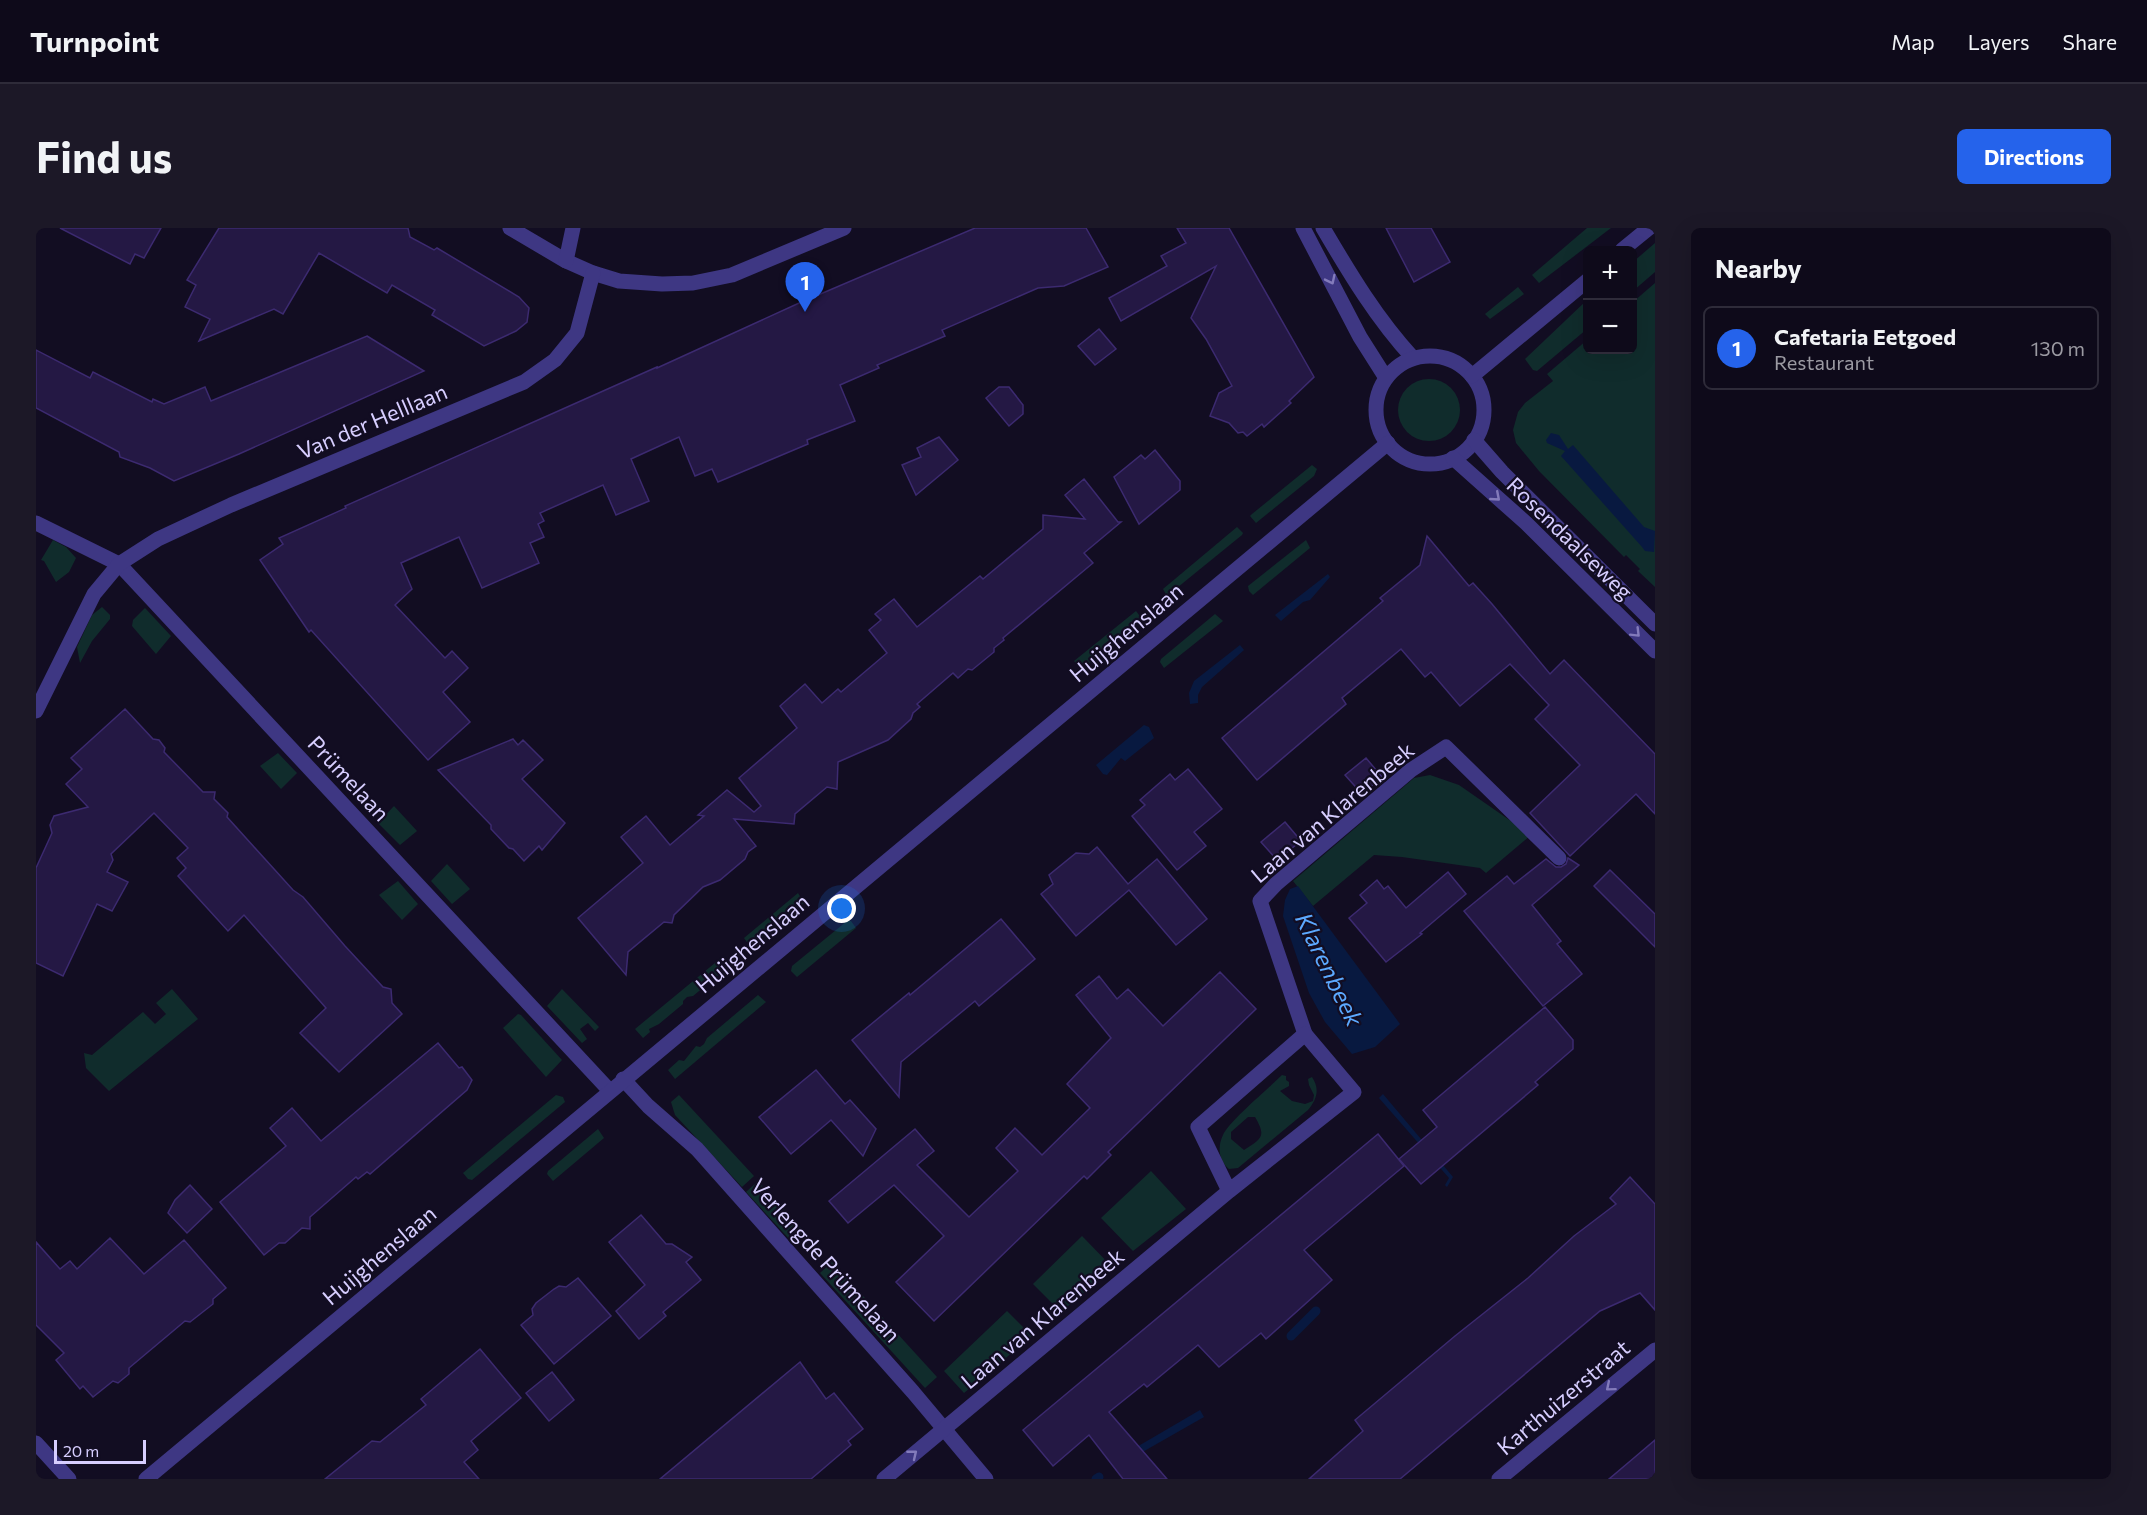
<!DOCTYPE html>
<meta charset="utf-8">
<style>
:root{--surface:#0e0a1a;--page:#1c1827;--text:#f1f3f6;--muted:#9b9aa2;--line:#2e2b39;--accent:#2563eb}
body{margin:0;font-family:Commissioner,sans-serif;background:var(--page);color:var(--text)}
.controls{position:absolute;right:18px;top:18px;display:grid;overflow:hidden;border-radius:9px;box-shadow:0 6px 24px #0002}
.controls button{width:54px;height:54px;display:grid;place-items:center;padding:0;border:0;border-bottom:2px solid var(--line);background:var(--surface);color:var(--text);font:30px sans-serif}
.scale{position:absolute;left:18px;bottom:15px;width:92px;box-sizing:border-box;padding-left:6px;border:3px solid #d7ceff;border-top:0;font-size:16px;line-height:21px;white-space:nowrap;color:#d7ceff;-webkit-text-stroke:4px #120d22;paint-order:stroke}
.you{position:absolute;left:806px;top:681px;width:21px;height:21px;margin:-15px;border:4px solid #fff;border-radius:50%;background:#1a73e8;box-shadow:0 0 0 9px #1a73e833}
.badge{display:grid;place-items:center;width:39px;height:39px;border-radius:50%;background:var(--accent);color:#fff;font-size:20px;font-weight:700}
.pin{position:absolute;translate:-50% -50px;filter:drop-shadow(0 2px 3px #0008)}
.pin::after{content:'';position:absolute;top:32px;width:21px;height:18px;background:inherit;clip-path:polygon(0 0,100% 0,50% 100%)}
.list{margin:0;padding:0;list-style:none}
h2{display:flex;justify-content:space-between;align-items:center;height:78px;margin:0;padding:0 24px;font-size:26px}
h2 small{font-size:20px;font-weight:400;color:var(--muted)}
.list li{display:grid;grid-template-columns:39px 1fr auto;gap:18px;align-items:center;box-sizing:border-box;height:84px;margin:0 12px 12px;padding:0 12px;border:2px solid var(--line);border-radius:9px}
.list b{display:block;font-size:22px;white-space:nowrap}
.list p{margin:0;font-size:20px;white-space:nowrap;color:var(--muted)}
.list em{font-size:20px;font-style:normal;color:var(--muted)}
.map{position:relative;flex:none;width:1619px;height:1251px;overflow:hidden;border-radius:9px}
header{display:flex;align-items:center;gap:36px;box-sizing:border-box;height:84px;padding:0 30px;background:var(--surface);border-bottom:2px solid var(--line)}
header strong{font-size:28px}
nav{display:flex;gap:33px;margin-inline-start:auto;font-size:21px}
.intro{display:flex;align-items:center;justify-content:space-between;box-sizing:border-box;height:144px;padding:0 36px}
h1{margin:0;font-size:42px}
.button{padding:15px 27px;border-radius:9px;background:var(--accent);color:#fff;font-size:21px;font-weight:700}
main{display:flex;gap:36px;padding:0 36px}
aside{flex:1;background:var(--surface);border-radius:9px;box-shadow:0 6px 24px #0002}
.map>svg:first-child{display:block}
</style>
<header>
<strong>Turnpoint</strong>
<nav><a>Map</a><a>Layers</a><a>Share</a></nav>
</header>
<div class="intro"><h1>Find us</h1><a class="button">Directions</a></div>
<main>
<div class="map">
<svg width="1619" height="1251" viewBox="0 0 1619 1251">
<rect width="100%" height="100%" fill="#120d22"/>
<g fill="#102c2c" fill-rule="evenodd">
<path d="M 1551,0 L 1575,0 L 1503,55 L 1496,47 Z"/>
<path d="M 1619,15 L 1619,44 L 1597,63 L 1597,34 Z"/>
<path d="M 1619,55 L 1619,359 L 1602,343 L 1604,341 L 1590,327 L 1588,329 L 1503,243 L 1480,215 L 1477,202 L 1482,184 L 1489,175 L 1517,153 L 1511,146 L 1551,112 L 1552,122 L 1596,122 L 1597,74 Z"/>
<path d="M 1482,59 L 1488,66 L 1454,91 L 1449,86 Z"/>
<path d="M 1551,72 L 1551,101 L 1501,143 L 1497,142 L 1489,131 Z"/>
<circle cx="1393" cy="182" r="31"/>
<path d="M 1276,237 L 1281,241 L 1278,248 L 1220,295 L 1214,288 L 1216,286 Z"/>
<path d="M 1201,299 L 1207,305 L 1206,307 L 1131,368 L 1127,361 Z"/>
<path d="M 17,312 L 30,319 L 40,330 L 33,344 L 20,354 L 8,333 L 5,332 Z"/>
<path d="M 1270,312 L 1274,320 L 1217,367 L 1213,363 L 1212,358 Z"/>
<path d="M 66,379 L 74,387 L 74,391 L 56,413 L 44,435 L 41,419 L 56,387 Z"/>
<path d="M 109,380 L 135,408 L 120,426 L 96,398 L 97,392 Z"/>
<path d="M 1100,383 L 1106,391 L 1047,441 L 1044,440 L 1038,433 Z"/>
<path d="M 1179,386 L 1187,393 L 1128,440 L 1124,434 L 1125,431 Z"/>
<path d="M 242,525 L 261,545 L 245,561 L 224,538 Z"/>
<path d="M 1394,547 L 1423,557 L 1495,607 L 1450,645 L 1444,640 L 1366,629 L 1338,627 L 1277,678 L 1257,653 L 1378,550 Z"/>
<path d="M 358,578 L 381,603 L 364,617 L 342,595 Z"/>
<path d="M 411,636 L 434,661 L 416,676 L 395,653 Z"/>
<path d="M 362,653 L 382,676 L 366,692 L 343,667 Z"/>
<path d="M 762,665 L 768,675 L 717,717 L 713,717 L 708,710 Z"/>
<path d="M 811,693 L 815,693 L 820,700 L 761,749 L 755,743 L 756,738 Z"/>
<path d="M 685,730 L 691,736 L 691,740 L 657,768 L 651,769 L 647,773 L 647,776 L 623,796 L 613,801 L 614,804 L 607,810 L 599,801 Z"/>
<path d="M 136,761 L 162,791 L 73,863 L 50,840 L 48,825 L 56,827 L 107,784 L 119,796 L 130,786 L 120,775 Z"/>
<path d="M 526,761 L 563,799 L 559,803 L 552,795 L 544,801 L 551,811 L 546,815 L 511,778 Z"/>
<path d="M 722,767 L 730,774 L 639,851 L 632,842 L 643,832 L 648,833 L 660,818 L 664,819 L 668,816 L 671,810 Z"/>
<path d="M 482,786 L 485,787 L 526,832 L 510,849 L 467,800 Z"/>
<path d="M 1246,847 L 1250,848 L 1250,852 L 1253,854 L 1253,858 L 1244,863 L 1256,873 L 1269,876 L 1277,873 L 1278,867 L 1273,857 L 1272,851 L 1276,849 C 1284,861 1281,871 1272,882 L 1202,940 L 1193,941 C 1183,933 1181,919 1187,907 C 1193,893 1233,860 1246,847 ZM 1212,889 L 1219,889 C 1231,909 1225,911 1208,922 L 1195,911 L 1195,904 Z"/>
<path d="M 520,867 L 527,869 L 529,874 L 436,952 L 432,951 L 427,945 Z"/>
<path d="M 643,867 L 718,948 L 706,959 L 639,887 L 635,874 Z"/>
<path d="M 562,901 L 568,910 L 517,953 L 511,946 L 512,943 Z"/>
<path d="M 1115,943 L 1150,981 L 1097,1023 L 1065,990 Z"/>
<path d="M 722,953 L 768,1003 L 756,1014 L 710,964 Z"/>
<path d="M 1046,1008 L 1077,1040 L 1025,1084 L 997,1056 Z"/>
<path d="M 796,1034 L 901,1149 L 889,1160 L 784,1045 Z"/>
<path d="M 971,1083 L 996,1108 L 928,1165 L 908,1143 Z"/>
</g>
<g fill="#081940">
<path d="M 1515,205 L 1523,207 L 1532,221 L 1537,217 L 1608,299 L 1619,303 L 1618,324 L 1609,323 L 1606,319 L 1525,228 L 1529,223 L 1511,215 L 1510,212 Z"/>
<path d="M 1292,346 L 1294,349 L 1274,372 L 1267,374 L 1245,393 L 1239,387 Z"/>
<path d="M 1204,417 L 1208,422 L 1166,459 L 1162,467 L 1162,475 L 1154,476 L 1153,465 L 1158,453 Z"/>
<path d="M 1108,497 L 1113,499 L 1118,510 L 1089,533 L 1085,530 L 1071,547 L 1067,546 L 1060,537 Z"/>
<path d="M 1262,658 L 1364,796 L 1339,819 L 1316,826 L 1289,794 L 1273,765 L 1247,688 L 1249,672 L 1254,661 Z"/>
<path d="M 1347,866 L 1417,949 L 1411,959 L 1409,957 L 1413,950 L 1343,870 Z"/>
<path d="M 1164,1182 L 1168,1189 L 1103,1226 L 1099,1220 Z"/>
</g>
<g fill="none" stroke-linecap="round" stroke-linejoin="round">
<g stroke="#081940" stroke-width="9">
<path d="M 1255,1108 L 1280,1083"/>
<path d="M 1060,1251 L 1063,1249"/>
</g>
</g>
<g fill="#241844" stroke="#3c2a70" stroke-width="1.5">
<path d="M 24,0 L 125,0 L 108,30 L 99,26 L 94,36 Z"/>
<path d="M 183,0 L 372,0 L 374,9 L 398,22 L 401,20 L 483,69 L 493,80 L 491,94 L 480,103 L 448,118 L 396,87 L 399,82 L 356,57 L 351,65 L 283,25 L 247,86 L 238,81 L 163,113 L 174,91 L 149,79 L 160,57 L 151,52 Z"/>
<path d="M 939,0 L 1050,0 L 1072,39 L 1028,58 L 1002,60 L 906,102 L 909,108 L 841,137 L 843,140 L 804,157 L 819,193 L 771,212 L 772,216 L 682,254 L 676,241 L 659,248 L 643,209 L 595,231 L 613,273 L 580,287 L 567,257 L 504,285 L 508,293 L 502,296 L 508,309 L 494,315 L 503,335 L 446,360 L 423,309 L 365,335 L 376,361 L 359,377 L 409,430 L 416,423 L 432,440 L 407,464 L 434,494 L 392,532 L 275,402 L 273,404 L 224,332 L 247,316 L 243,310 L 310,280 L 309,278 L 621,139 L 621,140 L 761,76 Z"/>
<path d="M 1141,0 L 1193,0 L 1278,149 L 1253,173 L 1255,175 L 1228,199 L 1226,196 L 1211,208 L 1207,204 L 1202,205 L 1193,195 L 1174,188 L 1183,165 L 1196,158 L 1170,111 L 1155,90 L 1180,38 L 1085,93 L 1073,70 L 1131,38 L 1125,28 L 1150,15 Z"/>
<path d="M 1350,0 L 1395,0 L 1414,34 L 1378,54 Z"/>
<path d="M 1063,101 L 1080,121 L 1059,137 L 1042,118 Z"/>
<path d="M 331,108 L 388,143 L 203,226 L 138,253 L 114,240 L 84,229 L 83,224 L 0,180 L 0,122 L 54,150 L 57,144 L 116,174 L 117,171 L 128,176 L 169,159 L 175,173 Z"/>
<path d="M 963,159 L 973,159 L 987,177 L 987,186 L 973,198 L 950,170 Z"/>
<path d="M 903,209 L 922,232 L 880,267 L 866,237 L 885,229 L 881,220 Z"/>
<path d="M 1119,222 L 1144,253 L 1144,262 L 1103,296 L 1078,249 L 1105,227 L 1109,231 Z"/>
<path d="M 1048,251 L 1082,294 L 1085,294 L 1048,325 L 1057,335 L 967,410 L 968,412 L 958,420 L 958,424 L 936,442 L 932,441 L 922,450 L 917,445 L 881,476 L 884,479 L 877,485 L 875,491 L 852,512 L 802,534 L 801,561 L 791,559 L 759,586 L 758,596 L 698,591 L 720,618 L 712,624 L 709,631 L 684,652 L 667,659 L 638,687 L 636,695 L 628,694 L 592,724 L 590,747 L 542,690 L 607,635 L 585,609 L 610,588 L 634,617 L 668,588 L 662,587 L 691,562 L 718,584 L 725,578 L 703,550 L 761,500 L 744,478 L 769,456 L 786,475 L 802,461 L 805,464 L 851,425 L 833,402 L 845,392 L 839,386 L 858,371 L 881,399 L 944,348 L 947,351 L 1007,301 L 1007,287 L 1049,291 L 1029,267 Z"/>
<path d="M 1391,308 L 1433,358 L 1437,355 L 1456,376 L 1514,446 L 1528,432 L 1619,526 L 1619,586 L 1600,566 L 1534,628 L 1494,585 L 1544,537 L 1499,491 L 1513,477 L 1474,436 L 1424,478 L 1395,444 L 1389,449 L 1365,421 L 1306,470 L 1310,476 L 1221,552 L 1186,510 L 1347,373 L 1344,370 L 1384,337 Z"/>
<path d="M 89,481 L 117,511 L 123,512 L 129,520 L 128,524 L 167,564 L 179,564 L 178,571 L 192,585 L 191,589 L 257,662 L 267,669 L 309,718 L 347,759 L 355,761 L 356,775 L 366,786 L 303,844 L 264,805 L 290,780 L 208,687 L 192,703 L 142,648 L 150,640 L 141,630 L 152,620 L 118,585 L 75,626 L 77,632 L 71,644 L 92,654 L 76,683 L 61,676 L 27,748 L 0,735 L 0,640 L 16,605 L 14,597 L 18,588 L 52,579 L 30,556 L 46,541 L 35,530 Z"/>
<path d="M 477,511 L 482,517 L 487,512 L 507,532 L 486,551 L 529,595 L 506,622 L 503,618 L 488,633 L 477,621 L 473,620 L 455,601 L 455,597 L 402,542 Z"/>
<path d="M 1330,530 L 1346,549 L 1326,566 L 1309,547 Z"/>
<path d="M 1152,541 L 1186,581 L 1158,604 L 1170,618 L 1141,642 L 1096,588 L 1109,577 L 1104,572 L 1120,558 L 1134,546 L 1139,552 Z"/>
<path d="M 1249,594 L 1265,613 L 1241,632 L 1225,614 Z"/>
<path d="M 1061,619 L 1092,656 L 1121,631 L 1171,691 L 1140,717 L 1093,662 L 1040,708 L 1005,666 L 1017,656 L 1013,647 L 1040,625 L 1053,626 Z"/>
<path d="M 1532,630 L 1543,637 L 1496,677 L 1525,713 L 1521,716 L 1546,746 L 1507,778 L 1428,683 L 1471,648 L 1478,656 L 1510,631 L 1520,639 L 1525,639 L 1530,636 Z"/>
<path d="M 1574,642 L 1619,686 L 1619,719 L 1558,658 Z"/>
<path d="M 1412,644 L 1430,666 L 1384,705 L 1386,706 L 1350,734 L 1313,690 L 1331,675 L 1324,667 L 1341,652 L 1348,661 L 1352,658 L 1370,680 Z"/>
<path d="M 965,691 L 999,731 L 943,778 L 939,773 L 865,834 L 863,869 L 816,812 L 873,765 L 874,767 Z"/>
<path d="M 1184,744 L 1220,781 L 1072,924 L 1075,927 L 1051,951 L 1048,948 L 898,1093 L 860,1054 L 908,1008 L 858,957 L 812,995 L 793,973 L 879,901 L 898,923 L 881,937 L 933,989 L 982,943 L 960,920 L 979,900 L 1006,927 L 1054,880 L 1031,856 L 1075,810 L 1040,767 L 1063,748 L 1081,771 L 1092,761 L 1127,798 Z"/>
<path d="M 1509,779 L 1537,812 L 1537,821 L 1499,854 L 1502,857 L 1385,956 L 1363,931 L 1401,899 L 1387,882 Z"/>
<path d="M 402,815 L 423,840 L 426,839 L 436,852 L 431,862 L 334,946 L 331,944 L 322,951 L 320,949 L 274,989 L 274,1001 L 266,1000 L 249,1015 L 243,1015 L 228,1027 L 184,974 L 250,918 L 234,900 L 256,880 L 285,913 Z"/>
<path d="M 780,842 L 809,876 L 814,872 L 840,901 L 827,928 L 795,892 L 755,926 L 723,889 Z"/>
<path d="M 1342,906 L 1368,938 L 1268,1022 L 1296,1052 L 1230,1111 L 1225,1105 L 1183,1139 L 1162,1117 L 1111,1159 L 1108,1156 L 1073,1184 L 1131,1251 L 1087,1251 L 1053,1207 L 1017,1238 L 987,1202 Z"/>
<path d="M 1594,949 L 1619,976 L 1619,1082 L 1604,1065 L 1564,1083 L 1364,1251 L 1273,1251 L 1327,1203 L 1319,1192 L 1419,1108 L 1492,1050 L 1538,1008 L 1580,976 L 1574,970 Z"/>
<path d="M 154,957 L 176,981 L 151,1005 L 132,985 L 139,972 Z"/>
<path d="M 605,987 L 630,1016 L 636,1016 L 656,1029 L 650,1034 L 665,1052 L 627,1084 L 630,1088 L 603,1111 L 580,1083 L 609,1057 L 573,1014 Z"/>
<path d="M 74,1010 L 108,1046 L 148,1012 L 190,1060 L 177,1071 L 177,1076 L 154,1094 L 149,1093 L 93,1140 L 93,1146 L 82,1155 L 77,1153 L 57,1169 L 47,1158 L 44,1161 L 20,1132 L 28,1125 L 0,1097 L 0,1014 L 24,1041 L 34,1033 L 41,1041 Z"/>
<path d="M 542,1050 L 575,1088 L 518,1136 L 485,1097 L 497,1087 L 496,1081 L 500,1075 L 518,1061 L 523,1058 L 530,1059 Z"/>
<path d="M 444,1121 L 485,1170 L 435,1213 L 442,1222 L 428,1234 L 443,1251 L 289,1251 L 336,1213 L 344,1214 L 390,1177 L 385,1171 Z"/>
<path d="M 764,1134 L 790,1171 L 798,1165 L 827,1201 L 812,1213 L 815,1217 L 775,1251 L 624,1251 Z"/>
<path d="M 516,1144 L 538,1172 L 513,1193 L 490,1165 Z"/>
<path d="M 1619,1212 L 1619,1251 L 1573,1251 L 1599,1229 Z"/>
</g>
<g fill="none" stroke-linecap="round" stroke-linejoin="round">
<g stroke="#3e3783" stroke-width="15">
<path d="M 474,0 L 530,33 L 557,45 L 583,53 L 626,56 L 657,55 L 696,47 L 808,0"/>
<path d="M 1267,0 L 1324,109 L 1350,150"/>
<path d="M 1287,0 C 1314,46 1341,91 1377,130"/>
<path d="M 1586,22 L 1613,0"/>
<path d="M 530,33 L 537,0"/>
<circle cx="1394" cy="182" r="54"/>
<path d="M 1436,148 L 1552,52"/>
<path d="M 1438,212 L 1466,244 L 1619,396"/>
<path d="M 1417,230 L 1490,295 L 1619,423"/>
<path d="M 0,295 L 83,336 L 574,863"/>
<path d="M 0,483 L 58,366 L 83,336 L 122,311 L 195,277 L 488,154 L 519,132 L 541,105 L 557,45"/>
<path d="M 1269,806 L 1224,673 L 1240,656 L 1375,542 L 1410,519 L 1523,630"/>
<path d="M 587,851 L 612,878 L 661,921 L 877,1164 L 950,1251"/>
<path d="M 0,1215 L 33,1251"/>
<path d="M 110,1251 L 1352,215"/>
<path d="M 848,1251 L 1193,963 L 1318,864 L 1269,806 L 1162,899 L 1193,963"/>
<path d="M 1463,1251 L 1619,1122"/>
</g>
</g>
<defs><path id="oneway-chevron" d="M-2-3.5L2.5 0L-2 3.5" fill="none" stroke-width="1.6" stroke-linecap="round" stroke-linejoin="round" transform="scale(1.5)"/></defs>
<g stroke="#837bbb">
<use href="#oneway-chevron" transform="translate(1295 52) rotate(64)"/>
<use href="#oneway-chevron" transform="translate(1460 269) rotate(41)"/>
<use href="#oneway-chevron" transform="translate(1600 405) rotate(45)"/>
<use href="#oneway-chevron" transform="translate(1574 1159) rotate(140)"/>
<use href="#oneway-chevron" transform="translate(877 1226) rotate(-39)"/>
</g>
<g text-anchor="middle" dominant-baseline="central" stroke-width="4.5" stroke-linejoin="round" paint-order="stroke">
<g font-size="22" fill="#d7ceff" stroke="#120d22">
<text transform="translate(336 193) rotate(-23)">Van der Helllaan</text>
<text transform="translate(1534 310) rotate(44)">Rosendaalseweg</text>
<text transform="translate(1090 404) rotate(-40)">Huijghenslaan</text>
<text transform="translate(313 550) rotate(47)">Prümelaan</text>
<text transform="translate(1296 584) rotate(-40)">Laan van Klarenbeek</text>
<text transform="translate(716 715) rotate(-40)">Huijghenslaan</text>
<text transform="translate(343 1027) rotate(-40)">Huijghenslaan</text>
<text transform="translate(790 1032) rotate(48)">Verlengde Prümelaan</text>
<text transform="translate(1006 1090) rotate(-40)">Laan van Klarenbeek</text>
<text transform="translate(1527 1169) rotate(-40)">Karthuizerstraat</text>
</g>
<g font-size="24" font-style="italic" fill="#5ca9ff" stroke="#120d22">
<text transform="translate(1294 741) rotate(64)">Klarenbeek</text>
</g>
</g>
</svg>
<div class="controls">
<button>+</button>
<button>−</button>
</div>
<div class="scale">20 m</div>
<div class="you"></div>
<div class="pin badge" style="left:769px;top:84px">1</div>
</div>
<aside>
<h2>Nearby<small></small></h2>
<ul class="list">
<li><span class="badge">1</span><div><b>Cafetaria Eetgoed</b><p>Restaurant</p></div><em>130 m</em></li>
</ul>
</aside>
</main>
